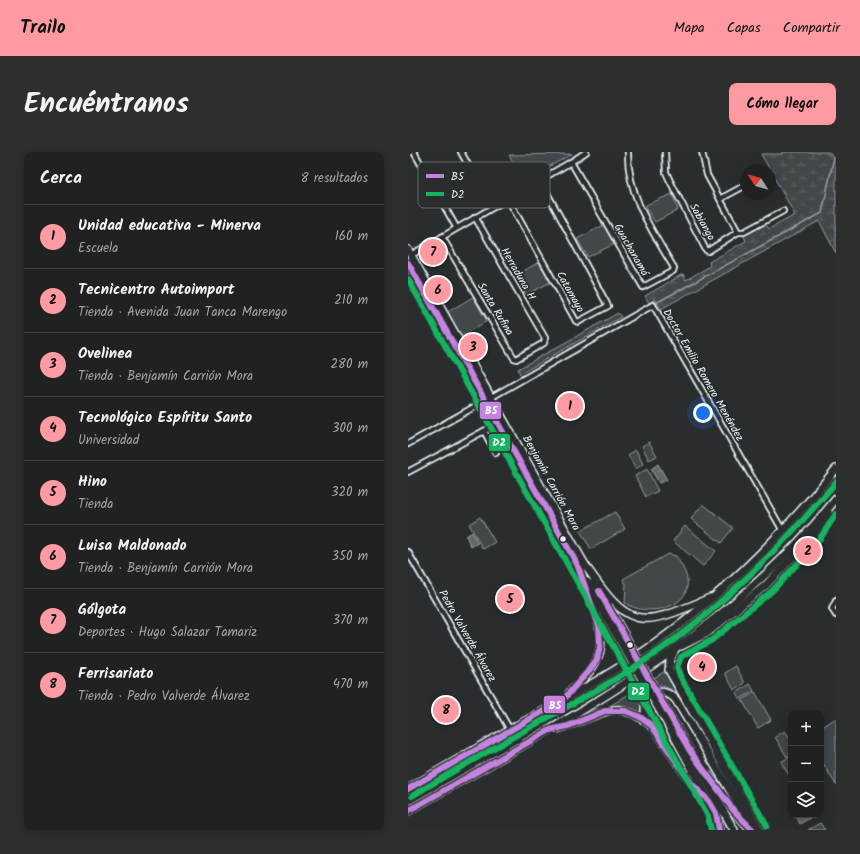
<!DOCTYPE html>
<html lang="es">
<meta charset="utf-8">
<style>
:root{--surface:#202222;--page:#2d2f2f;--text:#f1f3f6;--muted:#a2a4a5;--line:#3d3f40;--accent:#ff9aa2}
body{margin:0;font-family:Kalam,sans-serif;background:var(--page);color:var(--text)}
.controls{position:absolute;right:12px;bottom:12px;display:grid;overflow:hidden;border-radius:8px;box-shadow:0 2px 10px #0003}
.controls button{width:36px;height:36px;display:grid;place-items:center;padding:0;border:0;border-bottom:1px solid var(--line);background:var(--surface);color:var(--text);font:20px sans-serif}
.compass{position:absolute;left:332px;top:12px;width:36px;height:36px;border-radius:50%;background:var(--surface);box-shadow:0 2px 10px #0003;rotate:306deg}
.you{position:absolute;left:295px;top:261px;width:14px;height:14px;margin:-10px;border:3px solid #fff;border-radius:50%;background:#1a73e8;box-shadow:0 0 0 6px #1a73e833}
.badge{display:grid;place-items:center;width:26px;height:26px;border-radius:50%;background:var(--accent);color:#111;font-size:13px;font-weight:700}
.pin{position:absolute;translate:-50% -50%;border:2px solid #fff;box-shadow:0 1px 4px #0006}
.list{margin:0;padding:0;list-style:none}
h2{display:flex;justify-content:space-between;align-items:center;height:52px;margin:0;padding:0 16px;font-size:17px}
h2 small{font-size:13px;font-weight:400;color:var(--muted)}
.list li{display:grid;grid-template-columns:26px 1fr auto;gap:12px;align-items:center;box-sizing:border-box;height:64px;padding:0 16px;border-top:1px solid var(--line)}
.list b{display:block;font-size:15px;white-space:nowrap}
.list p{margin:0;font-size:13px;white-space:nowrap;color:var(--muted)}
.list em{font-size:13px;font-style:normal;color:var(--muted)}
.icon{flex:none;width:22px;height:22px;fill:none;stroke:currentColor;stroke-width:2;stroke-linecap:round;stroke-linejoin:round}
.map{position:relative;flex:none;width:428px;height:678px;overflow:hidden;border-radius:8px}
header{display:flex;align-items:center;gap:24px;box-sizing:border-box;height:56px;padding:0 20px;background:var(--accent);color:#111}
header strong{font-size:19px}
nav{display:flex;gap:22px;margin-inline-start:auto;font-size:14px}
.intro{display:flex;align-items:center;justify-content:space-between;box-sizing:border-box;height:96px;padding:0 24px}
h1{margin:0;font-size:28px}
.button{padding:10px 18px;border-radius:8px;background:var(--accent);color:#111;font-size:14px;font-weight:700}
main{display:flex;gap:24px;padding:0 24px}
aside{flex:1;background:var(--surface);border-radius:8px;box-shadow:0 2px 10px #0003}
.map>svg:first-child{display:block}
</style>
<header>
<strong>Trailo</strong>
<nav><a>Mapa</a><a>Capas</a><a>Compartir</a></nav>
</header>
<div class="intro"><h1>Encuéntranos</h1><a class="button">Cómo llegar</a></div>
<main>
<aside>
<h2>Cerca<small>8 resultados</small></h2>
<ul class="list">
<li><span class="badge">1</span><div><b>Unidad educativa - Minerva</b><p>Escuela</p></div><em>160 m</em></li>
<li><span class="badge">2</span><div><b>Tecnicentro Autoimport</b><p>Tienda · Avenida Juan Tanca Marengo</p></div><em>210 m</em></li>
<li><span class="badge">3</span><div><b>Ovelinea</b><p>Tienda · Benjamín Carrión Mora</p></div><em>280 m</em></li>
<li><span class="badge">4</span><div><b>Tecnológico Espíritu Santo</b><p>Universidad</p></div><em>300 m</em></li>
<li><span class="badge">5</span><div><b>Hino</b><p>Tienda</p></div><em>320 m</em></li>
<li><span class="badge">6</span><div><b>Luisa Maldonado</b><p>Tienda · Benjamín Carrión Mora</p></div><em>350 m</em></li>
<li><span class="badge">7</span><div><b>Gólgota</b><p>Deportes · Hugo Salazar Tamariz</p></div><em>370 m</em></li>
<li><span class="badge">8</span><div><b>Ferrisariato</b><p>Tienda · Pedro Valverde Álvarez</p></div><em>470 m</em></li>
</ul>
</aside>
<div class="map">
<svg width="428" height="678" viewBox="0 0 428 678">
<defs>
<pattern id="wetland-marsh" width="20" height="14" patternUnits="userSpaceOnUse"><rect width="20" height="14" fill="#424648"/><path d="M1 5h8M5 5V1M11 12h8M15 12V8" fill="none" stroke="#5d6163"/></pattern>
<pattern id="water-ripples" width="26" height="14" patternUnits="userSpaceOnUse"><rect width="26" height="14" fill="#63686b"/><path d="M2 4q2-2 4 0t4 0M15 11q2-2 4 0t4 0" fill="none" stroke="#797e81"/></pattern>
</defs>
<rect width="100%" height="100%" fill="#2a2d2e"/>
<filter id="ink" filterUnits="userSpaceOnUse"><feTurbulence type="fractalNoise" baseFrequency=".025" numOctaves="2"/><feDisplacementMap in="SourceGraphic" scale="8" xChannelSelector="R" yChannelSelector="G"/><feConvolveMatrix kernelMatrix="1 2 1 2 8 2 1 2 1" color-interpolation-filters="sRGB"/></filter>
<g filter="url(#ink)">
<path fill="url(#wetland-marsh)" stroke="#959ca0" d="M 374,0 L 428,0 L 428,101 L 411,69 L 253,157 L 247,147 L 241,151 L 237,144 L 275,122 L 278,128 L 302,114 L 301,110 L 338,89 L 335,82 L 356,70 L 361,77 L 387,63 L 353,2 L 374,2 Z"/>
<g fill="#424648" stroke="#959ca0">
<path d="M 164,2 L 115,29 L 101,3 Z"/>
<path d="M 264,42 L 270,58 L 247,70 L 238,57 L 238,53 Z"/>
<path d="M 196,73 L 206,92 L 180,105 L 169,87 Z"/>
<path d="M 131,110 L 143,130 L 118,143 L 107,124 Z"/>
<path d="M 65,145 L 79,169 L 51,185 L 38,161 Z"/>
<path d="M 210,161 L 213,165 L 112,222 L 110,217 Z"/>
<path d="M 241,290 L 249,304 L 241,308 L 234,294 Z"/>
<path d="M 228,298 L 235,312 L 228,317 L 220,303 Z"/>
<path d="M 239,317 L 250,339 L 238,345 L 227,324 Z"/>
<path d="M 295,352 L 325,376 L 313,391 L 283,367 Z"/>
<path d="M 207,360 L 217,377 L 183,397 L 172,379 Z"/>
<path d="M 72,365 L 87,390 L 75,397 L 61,372 Z"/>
<path d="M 277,374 L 308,399 L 295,414 L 265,389 Z"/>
<path d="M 260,402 L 268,404 C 272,410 278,420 279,427 C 284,458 236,465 217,451 L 218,432 L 215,427 Z"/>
<path d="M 328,514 L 337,531 L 326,538 L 317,521 Z"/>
<path d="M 257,519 L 272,547 C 262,533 248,529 235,541 L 232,550 L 233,560 L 211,553 L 202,554 Z"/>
<path d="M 342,532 L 346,539 L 332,547 L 328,541 Z"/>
<path d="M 347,540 L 363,568 L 350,576 L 334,548 Z"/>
<path d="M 428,566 L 428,633 L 413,608 L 413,576 Z"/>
<path d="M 377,579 L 383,588 L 383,602 L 379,605 L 367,585 Z"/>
<path d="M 383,604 L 383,627 L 373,610 Z"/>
<path d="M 412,671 L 417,678 L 400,678 Z"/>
</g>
<g fill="url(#water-ripples)" stroke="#989fa3">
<path d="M 250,312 L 259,328 L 251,331 L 243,317 Z"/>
<path d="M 64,380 L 70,391 L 63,395 L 58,384 Z"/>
<path d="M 387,663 L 407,663 L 392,672 Z"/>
</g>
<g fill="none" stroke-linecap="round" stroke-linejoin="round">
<path stroke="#989fa3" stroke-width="1.5" d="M 246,152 L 414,61 L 427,1"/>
<path stroke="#63686b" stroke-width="6" d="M 420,0 L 428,2"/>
<defs>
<g id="minor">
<path d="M 6,0 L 48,75"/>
<path d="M 53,0 L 83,55"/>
<path d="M 257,0 L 258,20 L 261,27 L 298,98 L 300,99 L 330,80"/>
<path d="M 294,0 L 299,23 L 330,80"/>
<path d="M 163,10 L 235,135 L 265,119 L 266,116 C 245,80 219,44 220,0"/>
<path d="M 100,47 L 168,169 L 170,170 L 200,154 L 132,28"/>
<path d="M 312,47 L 338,33"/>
<path d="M 330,80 L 336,80 L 375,59"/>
<path d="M 34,85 L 106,206 L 108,207 L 136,191 L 137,186 L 67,65"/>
<path d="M 3,103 L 163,10 L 178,0"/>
<path d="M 82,246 L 245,153 L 375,379"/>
<path d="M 76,279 L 88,301"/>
<path d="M 0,292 L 77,249"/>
<path d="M 0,320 L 89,272"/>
<path d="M 0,400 L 102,578"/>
<path d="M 428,449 L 424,457 L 428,463"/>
</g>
<g id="secondary">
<path d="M 0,98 L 178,415"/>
<path d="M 0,111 L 172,418"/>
<path d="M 186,429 L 200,454"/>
<path d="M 179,430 L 194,458"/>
<path d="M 273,494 L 299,481 L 358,433 L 403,386 L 420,360"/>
<path d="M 268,575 L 326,678"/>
<path d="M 263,578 L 308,661 L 311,678"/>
<path d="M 300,623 L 326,659 L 340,674"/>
<path d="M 301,649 L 283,631 L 238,564 C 232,543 255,532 268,548 L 336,662 L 348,678"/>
</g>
<g id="primary">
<path d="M 175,410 C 221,478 229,477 302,446"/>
<path d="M 266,500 L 262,508 L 261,518 L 352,678"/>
<path d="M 161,541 C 171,531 183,520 189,507 C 202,480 178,438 169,412"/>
<path d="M 148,577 C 190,568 203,541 244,574"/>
<path d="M 0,637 C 37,615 73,594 110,573 C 157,547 204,522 248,491 C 317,441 374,384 428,317"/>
<path d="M 0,659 C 156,569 312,491 428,347"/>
</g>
</defs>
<use href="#minor" stroke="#e8f1f8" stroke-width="8"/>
<use href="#secondary" stroke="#e8f1f8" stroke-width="10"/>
<use href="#primary" stroke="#e8f1f8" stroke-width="10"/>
<use href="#minor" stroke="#2a2d2e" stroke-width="4.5"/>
<use href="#secondary" stroke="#2a2d2e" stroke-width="7"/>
<use href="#primary" stroke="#2a2d2e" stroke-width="7"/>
<defs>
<g id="secondary-bridge">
<path d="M 200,454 L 268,575"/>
<path d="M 194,458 L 263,578"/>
</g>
</defs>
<use href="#secondary-bridge" stroke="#e8f1f8" stroke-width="10" stroke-linecap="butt"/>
<use href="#secondary-bridge" stroke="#2a2d2e" stroke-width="7"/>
<defs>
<g id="bus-1">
<path d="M 0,111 L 169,412 L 191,474 L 192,495 L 189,507 L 183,516 L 155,548 L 0,637"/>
<path d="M 191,439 L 282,599 L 326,659 L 345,678"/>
<path d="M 0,659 L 142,578 L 160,574 L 197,559 L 218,559 L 232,565 L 244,574 L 283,631 L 301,649 L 308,661 L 311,678"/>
</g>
<g id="bus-2">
<path d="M 0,127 L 300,664 L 303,678"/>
<path d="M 4,644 C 40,622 77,601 114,580 C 160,554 208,529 252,498 C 318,451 376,392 428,330"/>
<path d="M 359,674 L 272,524 L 269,515 L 273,505 L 304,488 L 364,439 L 409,391 L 428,362"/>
</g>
</defs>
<use href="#bus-1" stroke="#2a2d2e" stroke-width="9"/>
<use href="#bus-2" stroke="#2a2d2e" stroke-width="9"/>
<use href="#bus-1" stroke="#c483df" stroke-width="6"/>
<use href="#bus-2" stroke="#13b361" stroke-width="6"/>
</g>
</g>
<g fill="#e8f1f8" stroke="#2a2d2e" stroke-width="1.5">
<circle cx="155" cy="387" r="3.5"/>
<circle cx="222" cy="493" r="3.5"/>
</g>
<g text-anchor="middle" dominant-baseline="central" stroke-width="3.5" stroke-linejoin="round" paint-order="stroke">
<g font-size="11" fill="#e8f1f8" stroke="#2a2d2e">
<text transform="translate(294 70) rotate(61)">Sabiango</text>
<text transform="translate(223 98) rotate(60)">Guachanamá</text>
<text transform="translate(110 122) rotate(60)">Herraduna H</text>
<text transform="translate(162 140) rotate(61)">Catamayo</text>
<text transform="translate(87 157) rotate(59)">Santa Rufina</text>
<text transform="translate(295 223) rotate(60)">Doctor Emilio Romero Menéndez</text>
<text transform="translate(143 331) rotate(61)">Benjamín Carrión Mora</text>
<text transform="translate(59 484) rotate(60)">Pedro Valverde Álvarez</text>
</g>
</g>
<rect x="10" y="10" width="132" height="46" rx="6" fill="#2a2d2e" stroke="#63686b" stroke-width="1"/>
<rect x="18" y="22" width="18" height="4" fill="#c483df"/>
<rect x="18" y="40" width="18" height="4" fill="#13b361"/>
<g font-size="11" fill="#e8f1f8">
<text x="43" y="28">B5</text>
<text x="43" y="46">D2</text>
</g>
<g stroke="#2a2d2e" stroke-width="1.5">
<rect x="71" y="249" width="23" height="19" rx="4" fill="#c483df"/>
<rect x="80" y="281" width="23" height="19" rx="4" fill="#13b361"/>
<rect x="219" y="530" width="23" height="19" rx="4" fill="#13b361"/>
<rect x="135" y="543" width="23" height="19" rx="4" fill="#c483df"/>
</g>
<g font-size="11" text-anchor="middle" font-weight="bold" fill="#fff">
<text x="83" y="262">B5</text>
<text x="91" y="294">D2</text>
<text x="230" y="543">D2</text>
<text x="147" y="557">B5</text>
</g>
</svg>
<div class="controls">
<button>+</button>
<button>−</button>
<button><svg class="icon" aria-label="layers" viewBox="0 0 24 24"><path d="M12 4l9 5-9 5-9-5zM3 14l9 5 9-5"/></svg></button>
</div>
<svg class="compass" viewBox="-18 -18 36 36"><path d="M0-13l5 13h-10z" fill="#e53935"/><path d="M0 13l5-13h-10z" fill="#a2a4a5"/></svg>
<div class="you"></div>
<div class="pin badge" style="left:162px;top:254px">1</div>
<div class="pin badge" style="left:400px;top:399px">2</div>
<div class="pin badge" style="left:65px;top:195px">3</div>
<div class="pin badge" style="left:294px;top:515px">4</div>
<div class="pin badge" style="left:102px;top:447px">5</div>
<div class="pin badge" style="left:30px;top:138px">6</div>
<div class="pin badge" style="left:25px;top:100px">7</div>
<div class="pin badge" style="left:38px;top:558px">8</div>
</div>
</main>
